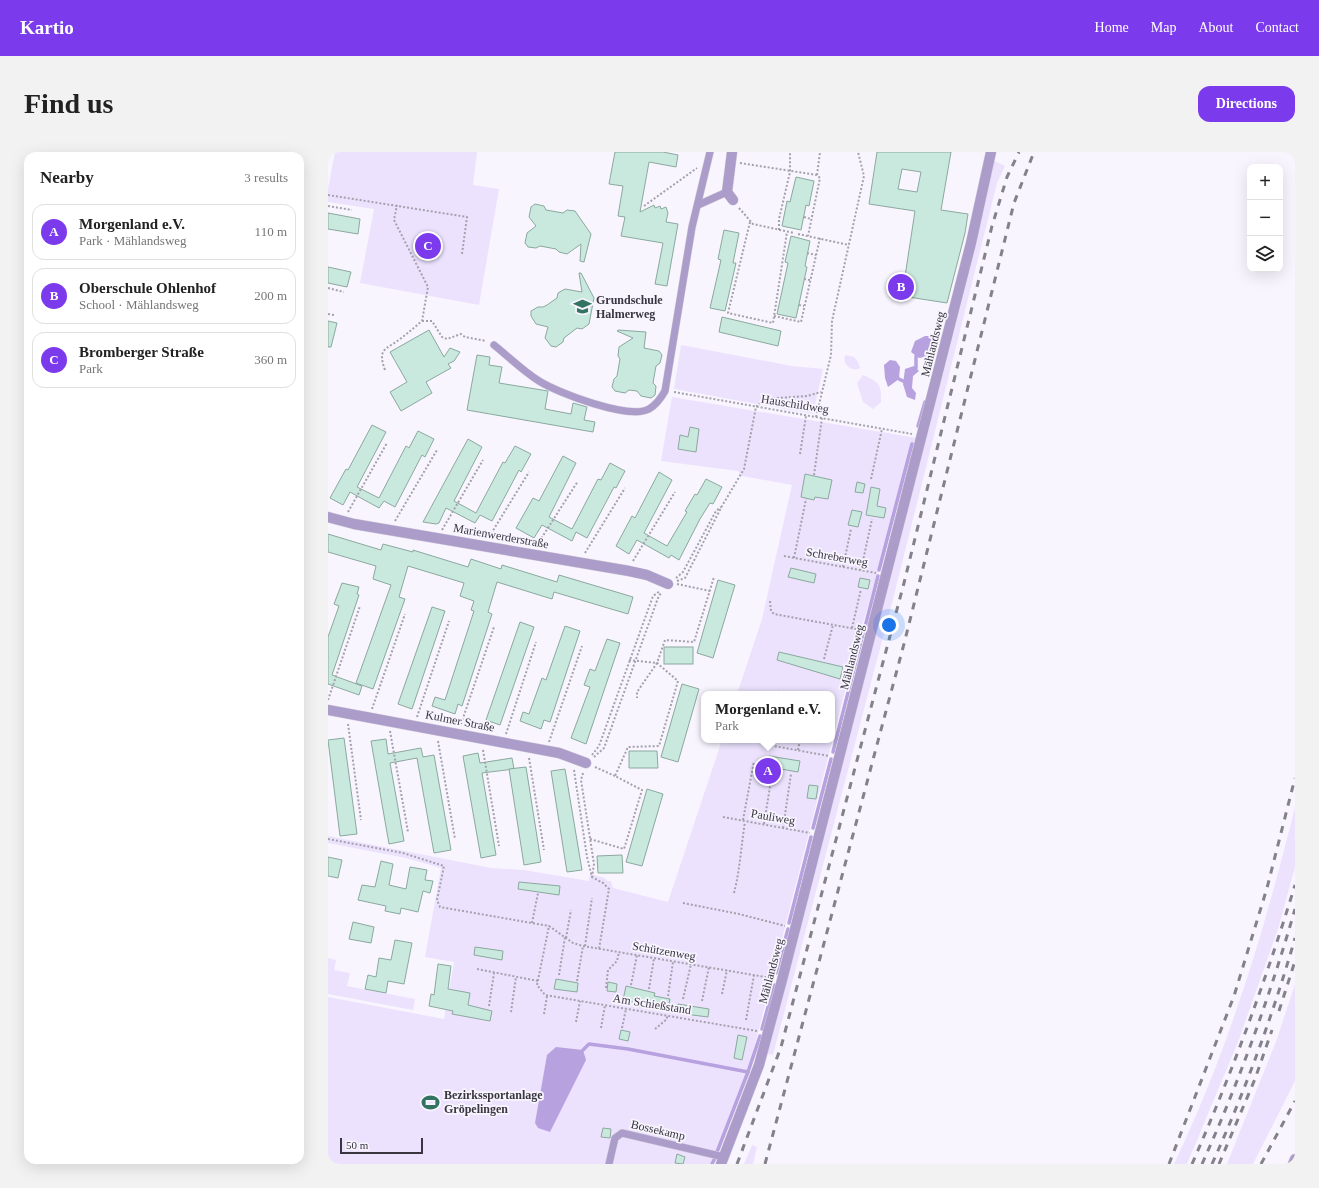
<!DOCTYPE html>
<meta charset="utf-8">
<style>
:root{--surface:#fff;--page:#f2f2f2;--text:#222;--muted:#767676;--line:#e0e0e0;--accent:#7c3aed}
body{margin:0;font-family:Georgia,serif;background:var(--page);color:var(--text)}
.controls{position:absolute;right:12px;top:12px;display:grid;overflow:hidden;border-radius:8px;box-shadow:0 4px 16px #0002}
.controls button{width:36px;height:36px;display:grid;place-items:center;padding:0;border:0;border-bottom:1px solid var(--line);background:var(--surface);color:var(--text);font:20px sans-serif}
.scale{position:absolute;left:12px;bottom:10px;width:83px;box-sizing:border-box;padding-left:4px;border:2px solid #393640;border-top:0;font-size:11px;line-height:14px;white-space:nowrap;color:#393640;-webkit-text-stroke:3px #f8f5ff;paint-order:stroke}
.you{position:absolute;left:561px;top:473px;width:14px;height:14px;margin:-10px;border:3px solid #fff;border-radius:50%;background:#1a73e8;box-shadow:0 0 0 6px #1a73e833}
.badge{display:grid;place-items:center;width:26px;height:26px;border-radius:50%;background:var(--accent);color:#fff;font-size:13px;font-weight:700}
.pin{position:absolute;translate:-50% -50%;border:2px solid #fff;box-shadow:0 1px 4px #0006}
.popup{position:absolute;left:373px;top:539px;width:134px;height:52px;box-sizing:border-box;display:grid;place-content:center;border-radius:8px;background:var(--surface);filter:drop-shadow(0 1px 3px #0005);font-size:13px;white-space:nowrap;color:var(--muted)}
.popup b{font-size:15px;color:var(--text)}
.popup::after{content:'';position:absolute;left:50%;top:100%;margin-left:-8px;border:8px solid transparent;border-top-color:var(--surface)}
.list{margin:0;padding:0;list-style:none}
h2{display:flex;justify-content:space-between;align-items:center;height:52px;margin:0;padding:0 16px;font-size:17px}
h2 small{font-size:13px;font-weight:400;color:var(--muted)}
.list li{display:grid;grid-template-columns:26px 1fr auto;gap:12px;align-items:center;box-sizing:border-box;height:56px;margin:0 8px 8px;padding:0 8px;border:1px solid var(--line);border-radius:12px}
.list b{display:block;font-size:15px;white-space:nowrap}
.list p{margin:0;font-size:13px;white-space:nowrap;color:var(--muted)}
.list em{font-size:13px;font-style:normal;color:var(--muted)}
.icon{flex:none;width:22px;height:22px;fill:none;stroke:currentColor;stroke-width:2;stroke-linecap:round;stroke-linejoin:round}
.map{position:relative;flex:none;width:967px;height:1012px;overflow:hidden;border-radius:12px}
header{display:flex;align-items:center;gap:24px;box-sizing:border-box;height:56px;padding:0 20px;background:var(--accent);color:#fff}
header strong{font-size:19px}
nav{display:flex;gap:22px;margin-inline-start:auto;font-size:14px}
.intro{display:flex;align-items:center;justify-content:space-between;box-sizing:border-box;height:96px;padding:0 24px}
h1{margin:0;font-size:28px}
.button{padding:10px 18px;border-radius:12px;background:var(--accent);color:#fff;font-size:14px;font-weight:700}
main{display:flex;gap:24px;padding:0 24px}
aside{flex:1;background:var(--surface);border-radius:12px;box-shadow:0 4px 16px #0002}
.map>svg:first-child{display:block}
</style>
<header>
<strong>Kartio</strong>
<nav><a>Home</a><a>Map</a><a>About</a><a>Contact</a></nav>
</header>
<div class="intro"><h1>Find us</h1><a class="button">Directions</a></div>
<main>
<aside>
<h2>Nearby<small>3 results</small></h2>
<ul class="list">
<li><span class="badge">A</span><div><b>Morgenland e.V.</b><p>Park · Mählandsweg</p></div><em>110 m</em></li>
<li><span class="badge">B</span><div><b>Oberschule Ohlenhof</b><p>School · Mählandsweg</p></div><em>200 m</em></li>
<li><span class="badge">C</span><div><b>Bromberger Straße</b><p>Park</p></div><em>360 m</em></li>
</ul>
</aside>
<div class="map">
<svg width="967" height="1012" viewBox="0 0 967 1012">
<rect width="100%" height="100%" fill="#f8f5ff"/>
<g fill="#ece2fe">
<path d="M 7,0 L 149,0 L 145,33 L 171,37 L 151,153 L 32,131 L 46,57 L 0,50 L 0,37 Z"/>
<path d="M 665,8 L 677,14 L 669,31 L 565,447 L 445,903 L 438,901 C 485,722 532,543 578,363 C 608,245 643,128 665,8 Z"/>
<path d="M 353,193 L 464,214 L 495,217 L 485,262 L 346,237 Z"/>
<path d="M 517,203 L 526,205 L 530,210 L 532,216 C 523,221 514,212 517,203 Z"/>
<path d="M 535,223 C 552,230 553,233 553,250 L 545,257 L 535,250 L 529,231 Z"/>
<path d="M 344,245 L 589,286 L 530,488 L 420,920 L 386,1012 L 0,1012 L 0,845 L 116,867 L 126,810 L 97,805 L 113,716 L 78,706 L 0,691 L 0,684 L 163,716 L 196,718 L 261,729 L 262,722 L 277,726 L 279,729 L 283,729 L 285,736 L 340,750 L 394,588 L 504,588 L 504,542 L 409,542 L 434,467 L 464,333 L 414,324 L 410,319 L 333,309 Z"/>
<path d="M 967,655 L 967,715 L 950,777 L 910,890 L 859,1012 L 846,1012 C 900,899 937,777 967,655 Z"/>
<path d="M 0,806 L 8,808 L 6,818 L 22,821 L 19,834 L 87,847 L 85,858 L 0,842 Z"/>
<path d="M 967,832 L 967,929 L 925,1012 L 899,1012 L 949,887 Z"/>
<path d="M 424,993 L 429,995 L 425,1012 L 416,1012 Z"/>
</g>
<g fill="#b7a1df">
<path d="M 597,184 L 607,184 L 608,191 L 601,204 L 591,206 L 583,200 L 587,189 Z"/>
<path d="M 562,208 L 568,209 L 572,215 L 571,227 L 560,235 L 557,226 L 556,213 Z"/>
<path d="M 586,214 L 591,219 L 585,224 L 584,236 L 588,241 L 587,248 L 579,245 L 575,232 L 577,217 Z"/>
<path d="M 228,895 L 255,898 L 258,908 L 222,980 L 210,976 L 207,971 L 219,903 Z"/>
</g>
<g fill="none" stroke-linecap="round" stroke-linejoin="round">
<g stroke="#b7a1df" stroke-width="3.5">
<path d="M 588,216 L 588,204"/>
<path d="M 571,227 L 575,229"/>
<path d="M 590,274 L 597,250"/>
<path d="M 551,418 L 584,292"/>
<path d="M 537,475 L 550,424"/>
<path d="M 505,600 L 535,481"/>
<path d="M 485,676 L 503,607"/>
<path d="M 461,771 L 483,685"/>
<path d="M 448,821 L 460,777"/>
<path d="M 434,877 L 446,833"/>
<path d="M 255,898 L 261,892 L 300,897 L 420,920"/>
<path d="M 389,1000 L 420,920 L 432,884"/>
<path d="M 384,1012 L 387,1006"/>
</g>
</g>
<g fill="#cae9de" stroke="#8ba89e" fill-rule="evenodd">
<path d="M 287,0 L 335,0 L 350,3 L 348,15 L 321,10 L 312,60 L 326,53 L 327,56 L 332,54 L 333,57 L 338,55 L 340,61 L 338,70 L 350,72 L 339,134 L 327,132 L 335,91 L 293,84 L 297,65 L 290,64 L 295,34 L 281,32 Z"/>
<path d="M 549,0 L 623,0 L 613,58 L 640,62 L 637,81 L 619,151 L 574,144 L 587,59 L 541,52 ZM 574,17 L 593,20 L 589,40 L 570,37 Z"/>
<path d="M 468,25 L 486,29 L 481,54 L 478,53 L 473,78 L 454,74 L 459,49 L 462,50 Z"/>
<path d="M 207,52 L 216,54 L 218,58 L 235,61 L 239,58 L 247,59 L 263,82 L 256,110 L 252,109 L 253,92 L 239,102 L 231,100 L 228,97 L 212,94 L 208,96 L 200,95 L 197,91 L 199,81 L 208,74 L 201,65 L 203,55 Z"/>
<path d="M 0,61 L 32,67 L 30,82 L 0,77 Z"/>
<path d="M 396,78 L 411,81 L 405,111 L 408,111 L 397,159 L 382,156 L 393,108 L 390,107 Z"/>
<path d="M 463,84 L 482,89 L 477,114 L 479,115 L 468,166 L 449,162 L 460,111 L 457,110 Z"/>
<path d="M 0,115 L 23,120 L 19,135 L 0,131 Z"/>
<path d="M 251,121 L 253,121 L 266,146 L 261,172 L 254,177 L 249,176 L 236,186 L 235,190 L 228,195 L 223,194 L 217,186 L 220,175 L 208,172 L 203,164 L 203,159 L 210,155 L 215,155 L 219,153 L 229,146 L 230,141 L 237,137 L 254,140 Z"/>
<path d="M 394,165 L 453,179 L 450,194 L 391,180 Z"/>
<path d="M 0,169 L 9,171 L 3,195 L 0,195 Z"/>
<path d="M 101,178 L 116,205 L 122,196 L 132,200 L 126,209 L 120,212 L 123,216 L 98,230 L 104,241 L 73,259 L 62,240 L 79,230 L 62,200 Z"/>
<path d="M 290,178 L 318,180 L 316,196 L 331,199 L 334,203 L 332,211 L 328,214 L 325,231 L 328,234 L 327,243 L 323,246 L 313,244 L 309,239 L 301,238 L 297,241 L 287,239 L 284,235 L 286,227 L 289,224 L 292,207 L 290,204 L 291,195 L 305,186 L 289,179 Z"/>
<path d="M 149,203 L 162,205 L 161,213 L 174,215 L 171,231 L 220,239 L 217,257 L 243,262 L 245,251 L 259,255 L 256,268 L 267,270 L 265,280 L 139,258 Z"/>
<path d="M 44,273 L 58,280 L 29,335 L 51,346 L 78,294 L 81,296 L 90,279 L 106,287 L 97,305 L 94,303 L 67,355 L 56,349 L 51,356 L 22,340 L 15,353 L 2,346 L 18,317 L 20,318 Z"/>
<path d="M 362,275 L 371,277 L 368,300 L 350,297 L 352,283 L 360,285 Z"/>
<path d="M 140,287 L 154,295 L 126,349 L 148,361 L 175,310 L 177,311 L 187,294 L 203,302 L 193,320 L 191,318 L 164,369 L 152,363 L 147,371 L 118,356 L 111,371 L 108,372 L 95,370 Z"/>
<path d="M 235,304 L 248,311 L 221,365 L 244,377 L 270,327 L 273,328 L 282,311 L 297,319 L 288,336 L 286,335 L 259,386 L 248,380 L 244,389 L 214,373 L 206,386 L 188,376 L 205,346 L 211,349 Z"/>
<path d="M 331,320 L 344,328 L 316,381 L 339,394 L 359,360 L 357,359 L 367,342 L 369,343 L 378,327 L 394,335 L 385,352 L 382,351 L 372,367 L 351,408 L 343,403 L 341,406 L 309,388 L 301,402 L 288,394 L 304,364 L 307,366 Z"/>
<path d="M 477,322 L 504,328 L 500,347 L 487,345 L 486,348 L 473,345 Z"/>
<path d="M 529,330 L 537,332 L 535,341 L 527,340 Z"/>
<path d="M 543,335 L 552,337 L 549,354 L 558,356 L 556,366 L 538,363 Z"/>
<path d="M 524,358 L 534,360 L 530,375 L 520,373 Z"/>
<path d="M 0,382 L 53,398 L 55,392 L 85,400 L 85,398 L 140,415 L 143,407 L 173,417 L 174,413 L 229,430 L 231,423 L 305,445 L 300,462 L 226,440 L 224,447 L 169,430 L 160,460 L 164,462 L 134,554 L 130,552 L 127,562 L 104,554 L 107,545 L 117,548 L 146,459 L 143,458 L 146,449 L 132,444 L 136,431 L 80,414 L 71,445 L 77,447 L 45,537 L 28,531 L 63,433 L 45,427 L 48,414 L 0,400 Z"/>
<path d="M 463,416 L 488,422 L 486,431 L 460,425 Z"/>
<path d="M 532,426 L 542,428 L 540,437 L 530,435 Z"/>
<path d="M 390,428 L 407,433 L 385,506 L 369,501 Z"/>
<path d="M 14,431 L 31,435 L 29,442 L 31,443 L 4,523 L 34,534 L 31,543 L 0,532 L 0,485 L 11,454 L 6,452 Z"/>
<path d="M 104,455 L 117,459 L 84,557 L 70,552 Z"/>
<path d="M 192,470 L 206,475 L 172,573 L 158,568 Z"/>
<path d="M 237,474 L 252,479 L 222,570 L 216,568 L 213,577 L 192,569 L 195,560 L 201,562 L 214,526 L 218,528 Z"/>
<path d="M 279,487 L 292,491 L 258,592 L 243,586 L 262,535 L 256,533 L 262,517 L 267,519 Z"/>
<rect x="336" y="495" width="29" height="17"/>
<path d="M 451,500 L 515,515 L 512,527 L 449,508 Z"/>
<path d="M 354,532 L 371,537 L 350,610 L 333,605 Z"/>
<path d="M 16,586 L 29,682 L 12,684 L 0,588 Z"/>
<path d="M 58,587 L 60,602 L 93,596 L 95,605 L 106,603 L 123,698 L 106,701 L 89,606 L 62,611 L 76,689 L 61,692 L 43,589 Z"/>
<path d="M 301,599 L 329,599 L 330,616 L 301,616 Z"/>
<path d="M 150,601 L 152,611 L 184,606 L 186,617 L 154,621 L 168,703 L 153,706 L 135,604 Z"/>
<path d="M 441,604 L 472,609 L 470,620 L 447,616 L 447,620 L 438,619 Z"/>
<path d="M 198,615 L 213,710 L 196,713 L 181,617 Z"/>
<path d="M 237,617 L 254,718 L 239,720 L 223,619 Z"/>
<path d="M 481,633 L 490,634 L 488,647 L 479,646 Z"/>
<path d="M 319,637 L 335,642 L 314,714 L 298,710 Z"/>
<path d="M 294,703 L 295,721 L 270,721 L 269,704 Z"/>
<path d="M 0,705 L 14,708 L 10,726 L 0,724 Z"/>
<path d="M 53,709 L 65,712 L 61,733 L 78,737 L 82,715 L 99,718 L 97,728 L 105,729 L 102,741 L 95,739 L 90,760 L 73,756 L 72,762 L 57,759 L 58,754 L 30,748 L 34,733 L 47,735 Z"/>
<path d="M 191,730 L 232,734 L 231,743 L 190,737 Z"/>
<path d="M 25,770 L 46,775 L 43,791 L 21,787 Z"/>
<path d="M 67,788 L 84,791 L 76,832 L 60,829 L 58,841 L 37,837 L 40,823 L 48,825 L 51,806 L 63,808 Z"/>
<path d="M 147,795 L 175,799 L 174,808 L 146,803 Z"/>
<path d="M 110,812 L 123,814 L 120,837 L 142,841 L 140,853 L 164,859 L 162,869 L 124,862 L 125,859 L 101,854 L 103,842 L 106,843 Z"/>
<path d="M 228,827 L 250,831 L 249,840 L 226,837 Z"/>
<path d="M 280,830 L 289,832 L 288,840 L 279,839 Z"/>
<path d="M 298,834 L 327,841 L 326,844 L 342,847 L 340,857 L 324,854 L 324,857 L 309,854 L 310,851 L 295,848 Z"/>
<path d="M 350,852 L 381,857 L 380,865 L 349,861 Z"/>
<path d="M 293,878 L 302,880 L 300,889 L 291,887 Z"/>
<path d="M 410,883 L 419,885 L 414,908 L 406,906 Z"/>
<path d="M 275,976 L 283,977 L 282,986 L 273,985 Z"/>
<path d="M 349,1002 L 357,1005 L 355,1012 L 347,1011 Z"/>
</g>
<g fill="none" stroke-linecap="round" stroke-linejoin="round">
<defs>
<g id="service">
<path d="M 370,53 L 399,40"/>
<path d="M 166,193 C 181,205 195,219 211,229 C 230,241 301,268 321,257 C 328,253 333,246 337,239 L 364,75 L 382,0"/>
<path d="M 281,1012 L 287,986 L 294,981 L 396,1005"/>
</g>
<g id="minor">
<path d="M 404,0 L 399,40 L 405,48"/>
<path d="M 0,365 L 26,372 L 301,419 L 319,423 L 340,432"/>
<path d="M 0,558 L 231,601 L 258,611"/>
<path d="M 393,1012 L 431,913 L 454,828 L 643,91 L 663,0"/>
<path d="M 965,1012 L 967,1007"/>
</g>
</defs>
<use href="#service" stroke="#d2cfd9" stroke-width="8"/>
<use href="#minor" stroke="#d2cfd9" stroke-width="11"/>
<g stroke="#a4a1ab" stroke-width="2" stroke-dasharray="2 2" stroke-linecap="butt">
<path d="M 412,11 L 489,23 L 492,26 L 480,84"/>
<path d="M 489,23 L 492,0"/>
<path d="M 0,43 L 139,65 L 134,102"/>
<path d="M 0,54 L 24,58"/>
<path d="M 316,54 L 369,16"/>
<path d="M 411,56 L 425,72 L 466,81"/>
<path d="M 476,65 L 483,67"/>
<path d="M 422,70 L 400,161 L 445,171 L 459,80"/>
<path d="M 451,78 L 451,67 L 462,20 L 462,0"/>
<path d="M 470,82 L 521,93"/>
<path d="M 479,101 L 488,103"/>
<path d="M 476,127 L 482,128"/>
<path d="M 0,136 L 16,140"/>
<path d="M 471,153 L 476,154"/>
<path d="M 0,162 L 6,163"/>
<path d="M 446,164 L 473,170 L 492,86"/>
<path d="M 94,169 L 104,169 L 114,185 L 119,187 L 133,182 L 137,185 L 158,189"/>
<path d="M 57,218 C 49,196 58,198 72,187 C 80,181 87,175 94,169 L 100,135 L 66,68 L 69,53"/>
<path d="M 346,240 L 584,282"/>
<path d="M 488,265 L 503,203 L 504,169 L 536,24 L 530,0"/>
<path d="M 472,302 L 478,264"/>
<path d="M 486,323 L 494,266"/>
<path d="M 543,327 L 554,277"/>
<path d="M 20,360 L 59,291"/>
<path d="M 67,369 L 109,298"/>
<path d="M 114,378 L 155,308"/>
<path d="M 161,385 L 201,320"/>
<path d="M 209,393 L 250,329"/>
<path d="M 257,401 L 297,336"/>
<path d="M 456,404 L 548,421"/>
<path d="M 466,406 L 478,347"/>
<path d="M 305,409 L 347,340"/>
<path d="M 515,415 L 523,377"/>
<path d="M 533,418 L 544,367"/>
<path d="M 348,426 L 355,420 L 388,359 L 393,355"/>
<path d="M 349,429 L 357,426 L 394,354 L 416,317 L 428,255 L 436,247 L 479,244 L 493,240"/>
<path d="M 349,432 L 382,439"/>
<path d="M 442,449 L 443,459 L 446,462 L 533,478"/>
<path d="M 524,476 L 533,437"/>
<path d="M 496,507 L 505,473"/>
<path d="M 301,508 L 329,511 L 309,540 L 309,546"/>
<path d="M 450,542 L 451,538"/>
<path d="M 0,548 L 32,454"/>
<path d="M 44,557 L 77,462"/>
<path d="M 89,565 L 121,469"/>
<path d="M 20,572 L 33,668"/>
<path d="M 133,572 L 166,475"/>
<path d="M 62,579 L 80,680"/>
<path d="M 178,582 L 208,490"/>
<path d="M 110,589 L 127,687"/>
<path d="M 221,590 L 254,494"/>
<path d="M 435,592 L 501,604"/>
<path d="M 155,598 L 171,694"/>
<path d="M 470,598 L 472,588"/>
<path d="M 264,603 L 271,594 L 325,444 L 332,439"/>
<path d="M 266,605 L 276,596 L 330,446 L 333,441"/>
<path d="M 201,606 L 216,698"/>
<path d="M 267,615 L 287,624"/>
<path d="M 246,618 L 259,705 L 264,725 L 275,731 L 281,737 L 271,797"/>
<path d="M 255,621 L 253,628 L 266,712 L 264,725"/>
<path d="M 395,665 L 482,681"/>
<path d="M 415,668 L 426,609"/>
<path d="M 436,672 L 444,622"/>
<path d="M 455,676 L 463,622"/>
<path d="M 0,687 L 75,701 L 116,714 L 109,748 L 112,755 L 221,774"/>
<path d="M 262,687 L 296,697 L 314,638 L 287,624 L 300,595 L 331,594 L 350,529 L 329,511 L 337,488 L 366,490 L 386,425"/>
<path d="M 406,741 C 412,718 413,694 417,670"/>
<path d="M 355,751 L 411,762 L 457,774"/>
<path d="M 204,771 L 210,741"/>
<path d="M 238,786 L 243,758"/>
<path d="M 257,794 L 264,746"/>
<path d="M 149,817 L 210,829"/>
<path d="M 231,823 L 237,785"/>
<path d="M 249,829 L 255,794"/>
<path d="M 303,833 L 309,803"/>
<path d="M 278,836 L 280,818 L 289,809 L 291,800"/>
<path d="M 321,837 L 326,806"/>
<path d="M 394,842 L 399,818"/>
<path d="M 340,844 L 345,810"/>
<path d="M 355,847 L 363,812"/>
<path d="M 374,849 L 381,815"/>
<path d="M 161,854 L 166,821"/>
<path d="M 183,860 L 188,825"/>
<path d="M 216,862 L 219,844"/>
<path d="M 418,868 L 426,823"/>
<path d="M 248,870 L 252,849"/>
<path d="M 273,876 L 277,853"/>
<path d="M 294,876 L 298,857"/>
<path d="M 327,877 L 339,867 L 339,864"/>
<path d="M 429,879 L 217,843 L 209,833 L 221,774 L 245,791 L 255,794 L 443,826"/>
</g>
<use href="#service" stroke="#ac9cca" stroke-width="7"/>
<use href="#minor" stroke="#ac9cca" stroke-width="10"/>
<g stroke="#84818b" stroke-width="3" stroke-dasharray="7 7" stroke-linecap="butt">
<path d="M 951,859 L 967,809"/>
<path d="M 409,1012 L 453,895 L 576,431 L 664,74 L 679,25 L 691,0"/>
<path d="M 437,1012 L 577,488 L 686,51 L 706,0"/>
<path d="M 841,1012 L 906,844 L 939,736 L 967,626"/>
<path d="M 864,1012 C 904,921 938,828 967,733"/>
<path d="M 874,1012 C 911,930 942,844 967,757"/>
<path d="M 884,1012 C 917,939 945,863 967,786"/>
<path d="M 891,1012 L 927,927 L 944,878"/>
<path d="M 933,1012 L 967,949"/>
</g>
</g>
<defs>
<symbol id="school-bare" viewBox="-9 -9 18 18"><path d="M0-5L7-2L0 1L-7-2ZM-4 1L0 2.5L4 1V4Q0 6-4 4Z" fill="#337361" stroke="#f8f5ff" stroke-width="2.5" paint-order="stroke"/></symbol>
<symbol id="stadium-bare" viewBox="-9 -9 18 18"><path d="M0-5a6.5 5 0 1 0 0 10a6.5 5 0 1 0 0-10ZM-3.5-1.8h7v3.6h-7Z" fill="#337361" stroke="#f8f5ff" stroke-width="2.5" paint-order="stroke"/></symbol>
</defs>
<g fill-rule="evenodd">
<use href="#school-bare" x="242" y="142" width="25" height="25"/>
<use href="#stadium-bare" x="90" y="938" width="25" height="25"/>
</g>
<g text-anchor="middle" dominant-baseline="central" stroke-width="3.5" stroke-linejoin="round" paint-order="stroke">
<g font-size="12" font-weight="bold" fill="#393640" stroke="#f8f5ff" text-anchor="start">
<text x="268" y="148">Grundschule<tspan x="268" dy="14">Halmerweg</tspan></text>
<text x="116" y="943">Bezirkssportanlage<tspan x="116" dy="14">Gröpelingen</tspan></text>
</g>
<g font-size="12" fill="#393640" stroke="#f8f5ff">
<text transform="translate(605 192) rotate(-76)">Mählandsweg</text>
<text transform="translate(467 252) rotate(9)">Hauschildweg</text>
<text transform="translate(173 384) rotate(10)">Marienwerderstraße</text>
<text transform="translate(509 405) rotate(10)">Schreberweg</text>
<text transform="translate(524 505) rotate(-76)">Mählandsweg</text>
<text transform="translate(132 569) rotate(11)">Kulmer Straße</text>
<text transform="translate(445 665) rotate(10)">Pauliweg</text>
<text transform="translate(336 799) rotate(10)">Schützenweg</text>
<text transform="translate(443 819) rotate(-75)">Mählandsweg</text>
<text transform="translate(324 852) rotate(9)">Am Schießstand</text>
<text transform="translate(330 978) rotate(13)">Bossekamp</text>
</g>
</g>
</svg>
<div class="controls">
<button>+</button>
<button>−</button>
<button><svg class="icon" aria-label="layers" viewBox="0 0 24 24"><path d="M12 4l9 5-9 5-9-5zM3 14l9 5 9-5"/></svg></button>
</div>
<div class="scale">50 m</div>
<div class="you"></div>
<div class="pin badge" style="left:440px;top:619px">A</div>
<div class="popup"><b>Morgenland e.V.</b>Park</div>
<div class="pin badge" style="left:573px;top:135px">B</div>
<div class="pin badge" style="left:100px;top:94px">C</div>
</div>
</main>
